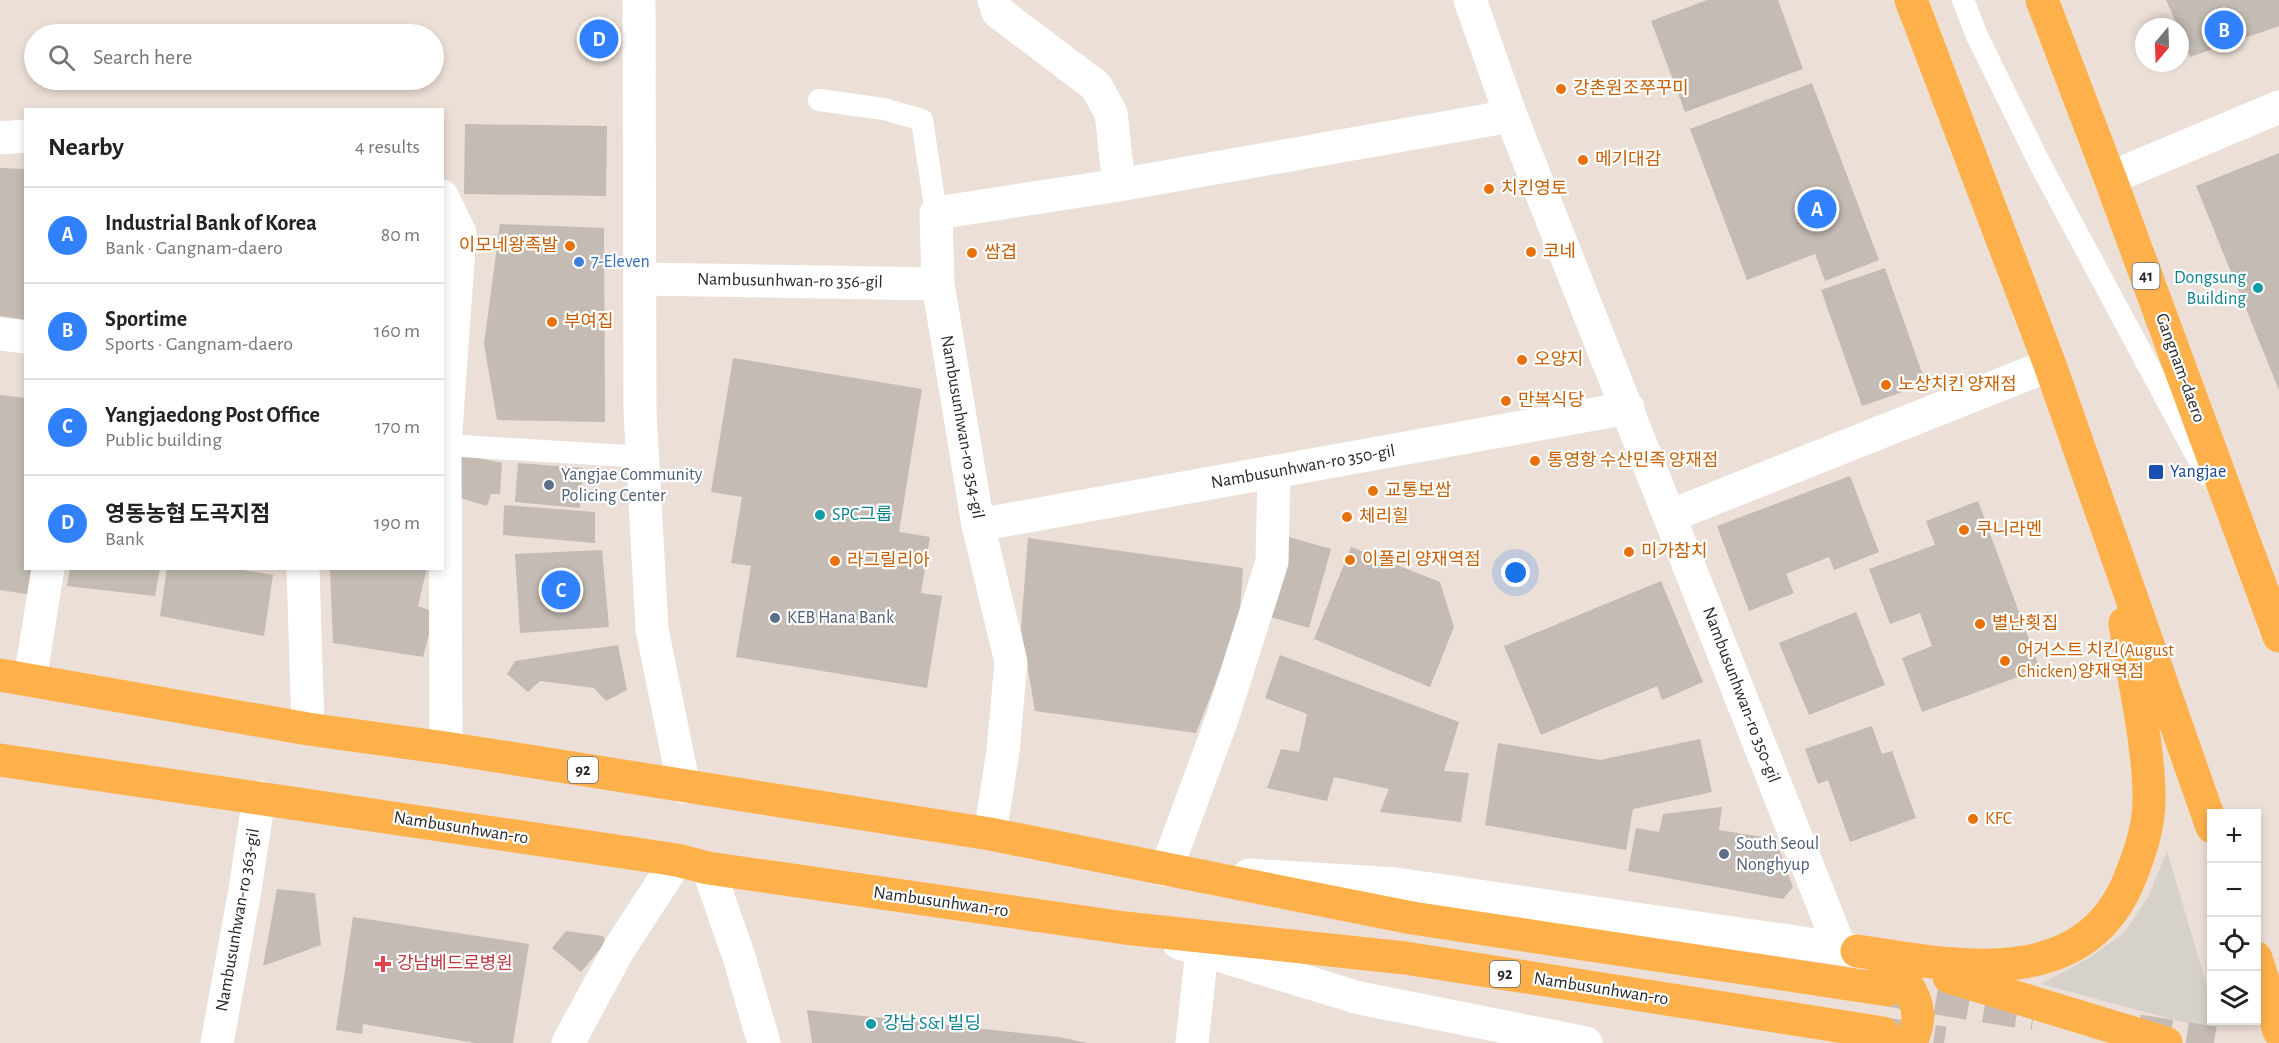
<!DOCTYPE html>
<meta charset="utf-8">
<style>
:root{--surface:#fff;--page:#f2f2f2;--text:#222;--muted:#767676;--line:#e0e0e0;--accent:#3181ff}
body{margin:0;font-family:"Alegreya Sans","Noto Sans KR",sans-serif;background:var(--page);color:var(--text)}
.controls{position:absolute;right:18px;bottom:18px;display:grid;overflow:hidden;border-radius:0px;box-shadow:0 3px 9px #0003}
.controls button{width:54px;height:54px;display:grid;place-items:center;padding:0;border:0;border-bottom:2px solid var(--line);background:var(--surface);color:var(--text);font:30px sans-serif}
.compass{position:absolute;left:2135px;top:18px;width:54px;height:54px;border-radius:50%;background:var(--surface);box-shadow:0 3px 9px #0003;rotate:199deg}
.you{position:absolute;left:1516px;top:573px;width:21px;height:21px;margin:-15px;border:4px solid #fff;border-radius:50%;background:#1a73e8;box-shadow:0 0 0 9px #1a73e833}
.badge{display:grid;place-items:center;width:39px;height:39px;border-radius:50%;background:var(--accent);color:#fff;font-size:20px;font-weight:700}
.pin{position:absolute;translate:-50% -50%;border:3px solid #fff;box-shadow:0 2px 6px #0006}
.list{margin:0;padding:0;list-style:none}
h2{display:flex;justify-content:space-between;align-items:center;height:78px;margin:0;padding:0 24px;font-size:26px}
h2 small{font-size:20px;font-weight:400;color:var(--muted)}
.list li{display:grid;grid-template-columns:39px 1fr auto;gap:18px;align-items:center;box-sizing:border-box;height:96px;padding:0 24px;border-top:2px solid var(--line)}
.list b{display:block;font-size:22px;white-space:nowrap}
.list p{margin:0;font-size:20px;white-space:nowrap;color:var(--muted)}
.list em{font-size:20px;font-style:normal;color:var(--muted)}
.icon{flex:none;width:33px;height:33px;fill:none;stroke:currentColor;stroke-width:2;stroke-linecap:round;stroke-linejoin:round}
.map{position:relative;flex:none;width:2279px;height:1043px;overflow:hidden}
.search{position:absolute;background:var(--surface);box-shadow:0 3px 9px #0003;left:24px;top:24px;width:420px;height:66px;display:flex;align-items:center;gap:15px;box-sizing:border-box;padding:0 21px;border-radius:33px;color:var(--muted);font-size:22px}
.panel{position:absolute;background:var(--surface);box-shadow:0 3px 9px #0003;left:24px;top:108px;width:420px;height:462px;border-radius:0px}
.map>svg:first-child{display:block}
</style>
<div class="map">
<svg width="2279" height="1043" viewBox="0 0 2279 1043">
<rect width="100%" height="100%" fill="#ecdfd7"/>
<path fill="#d7d1cb" d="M 2167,851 L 2211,1000 L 2211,1019 L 2205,1028 L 2041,984 L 2091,957 L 2125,932 L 2148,897 Z"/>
<g fill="#c3bbb4">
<path d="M 1707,0 L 1778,0 L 1803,69 L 1685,112 L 1651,21 Z"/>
<path d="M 2166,0 L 2279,0 L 2279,26 L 2190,57 L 2180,33 L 2180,27 L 2178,27 Z"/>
<path d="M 1812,83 L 1879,260 L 1825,281 L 1815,254 L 1747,280 L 1690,129 Z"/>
<path d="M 465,124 L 607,126 L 606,196 L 464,194 Z"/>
<path d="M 2279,153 L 2279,390 L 2196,186 Z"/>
<path d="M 0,168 L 26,169 L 26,320 L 0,316 Z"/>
<path d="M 500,224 L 604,228 L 605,422 L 497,420 L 484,344 Z"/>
<path d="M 1885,268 L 1926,384 L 1862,406 L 1821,290 Z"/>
<path d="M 733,358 L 922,389 L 899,532 L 930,537 L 921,593 L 942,596 L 927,688 L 736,657 L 751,566 L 731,563 L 742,497 L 711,492 Z"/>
<path d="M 0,395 L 26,398 L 26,568 L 36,568 L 32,595 L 0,590 Z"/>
<path d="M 458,454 L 502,463 L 500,494 L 491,494 L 487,506 L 450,495 Z"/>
<path d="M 518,463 L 583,468 L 580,508 L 515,502 Z"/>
<path d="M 1850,476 L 1879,552 L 1834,570 L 1829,557 L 1786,574 L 1794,593 L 1749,611 L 1717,526 Z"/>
<path d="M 1978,501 L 2040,669 L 1922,712 L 1902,658 L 1932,646 L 1920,613 L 1890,624 L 1869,569 L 1935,545 L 1926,521 Z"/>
<path d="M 504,505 L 595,512 L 595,543 L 503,535 Z"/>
<path d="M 1289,537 L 1331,549 L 1309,628 L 1267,616 Z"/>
<path d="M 1028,538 L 1243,568 L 1239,624 L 1196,733 L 1035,711 L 1021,628 Z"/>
<path d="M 1351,547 L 1440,582 L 1454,627 L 1430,687 L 1314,639 Z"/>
<path d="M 602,550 L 609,627 L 520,633 L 515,554 Z"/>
<path d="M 70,568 L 160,568 L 155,596 L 67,586 Z"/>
<path d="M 167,568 L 231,568 L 273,575 L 264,636 L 160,616 Z"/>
<path d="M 330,568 L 427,568 L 418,606 L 435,612 L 423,657 L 333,643 Z"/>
<path d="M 1661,581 L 1703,682 L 1662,700 L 1657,686 L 1541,735 L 1504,646 Z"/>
<path d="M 1856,612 L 1885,685 L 1809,715 L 1779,643 Z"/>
<path d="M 618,645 L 627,690 L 606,701 L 594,688 L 540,681 L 528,692 L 507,674 L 515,661 Z"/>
<path d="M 1280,655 L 1459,722 L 1444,771 L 1469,773 L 1461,822 L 1380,812 L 1389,789 L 1334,777 L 1327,801 L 1267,788 L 1281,749 L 1299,752 L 1307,714 L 1265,698 Z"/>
<path d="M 1872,726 L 1882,754 L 1892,751 L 1916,818 L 1850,842 L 1828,780 L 1818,784 L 1805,749 Z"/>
<path d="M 1700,739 L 1712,792 L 1633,809 L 1626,850 L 1485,825 L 1498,743 L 1600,760 Z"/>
<path d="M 1722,807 L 1719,830 L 1775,839 L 1793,887 L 1783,899 L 1628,871 L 1636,828 L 1659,832 L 1663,814 Z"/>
<path d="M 277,889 L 315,893 L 321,945 L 263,966 Z"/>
<path d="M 353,917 L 529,944 L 513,1043 L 475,1043 L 363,1024 L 362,1034 L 336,1030 Z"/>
<path d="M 566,931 L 603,936 L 606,942 L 581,972 L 552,948 Z"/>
<path d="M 807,1010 L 1058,1037 L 1088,1043 L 812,1043 Z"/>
</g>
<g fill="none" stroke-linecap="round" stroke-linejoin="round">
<g stroke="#c5bab4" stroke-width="33" stroke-dasharray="33 16" stroke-linecap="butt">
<path d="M 1888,990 L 2034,1014"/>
<path d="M 2138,1031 L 2214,1043"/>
<path d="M 1885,1034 L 1944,1043"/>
</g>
<g stroke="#fff" stroke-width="22">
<path d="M 1963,0 L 1977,36 L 2039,162 L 2207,475"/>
<path d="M 819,100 L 884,109 L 922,120 L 936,213"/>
<path d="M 445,445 L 643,457"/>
</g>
<g stroke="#fff" stroke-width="33">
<path d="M 639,0 L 640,411 L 652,629 L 684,787"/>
<path d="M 994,0 L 998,12 L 1096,86 L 1111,113 L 1119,185"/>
<path d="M 1470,0 L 1511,116 L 1840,948"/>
<path d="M 0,138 L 26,136"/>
<path d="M 2110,178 L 2279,107"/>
<path d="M 442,196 L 460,233 L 445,445 L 446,748"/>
<path d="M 641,279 L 938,284"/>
<path d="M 0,334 L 26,337"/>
<path d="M 1670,516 L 2050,365"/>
<path d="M 978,525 L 1628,408"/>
<path d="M 303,568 L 308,729"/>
<path d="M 30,680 L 48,568"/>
<path d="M 990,834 L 1003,751 L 1011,662 L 978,525 L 938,284 L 936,213 L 1119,185 L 1511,116"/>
<path d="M 708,868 L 739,957 L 764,1043"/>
<path d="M 1166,870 L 1222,719 L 1272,562 L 1274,472"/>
<path d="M 217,1043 L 245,890 L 259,797"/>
<path d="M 568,1043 L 619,949 L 677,860"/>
<path d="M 1192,1043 L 1202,949"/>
</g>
<g stroke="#fff" stroke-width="33">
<path d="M 1249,875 L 1396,884 L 1857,951"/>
<path d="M 1179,943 L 1359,998 L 1586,1043"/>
</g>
<g stroke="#feb04b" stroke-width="33">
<path d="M 1911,0 L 2050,365 L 2212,827"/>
<path d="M 2042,0 L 2110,178 L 2279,636"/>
<path d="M 0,675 L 308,729 L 446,748 L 990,834 L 1412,918 L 1888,990"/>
<path d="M 0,760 L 677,860 L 708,868 L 1125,928 L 1405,958 L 1883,1033"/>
<path d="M 1857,951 C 1954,966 2084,994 2130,878 C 2140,853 2149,827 2149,799 C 2149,743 2133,679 2125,623"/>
<path d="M 2256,958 L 2279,1031"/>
<path d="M 1881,961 C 1900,969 1916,994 1918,1015 C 1918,1023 1914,1035 1911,1043"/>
<path d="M 1949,977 L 2166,1043"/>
</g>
</g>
<g fill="#e8710a" stroke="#fff" stroke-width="2">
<circle cx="1561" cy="89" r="6"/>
<circle cx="1583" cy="160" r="6"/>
<circle cx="1489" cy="189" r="6"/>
<circle cx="570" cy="246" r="6"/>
<circle cx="1531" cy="252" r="6"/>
<circle cx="972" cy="253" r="6"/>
<circle cx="552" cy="322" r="6"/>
<circle cx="1522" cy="360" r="6"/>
<circle cx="1886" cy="385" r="6"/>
<circle cx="1506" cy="401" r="6"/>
<circle cx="1535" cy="461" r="6"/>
<circle cx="1373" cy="491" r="6"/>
<circle cx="1347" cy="517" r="6"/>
<circle cx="1964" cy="530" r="6"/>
<circle cx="1629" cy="552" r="6"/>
<circle cx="1350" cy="560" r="6"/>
<circle cx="835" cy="561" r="6"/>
<circle cx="1980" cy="624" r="6"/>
<circle cx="2005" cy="661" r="6"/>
<circle cx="1973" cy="819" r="6"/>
</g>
<circle fill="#3f7fe0" stroke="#fff" stroke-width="2" cx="579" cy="262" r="6"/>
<g fill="#0f9aa8" stroke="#fff" stroke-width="2">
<circle cx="2258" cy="288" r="6"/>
<circle cx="820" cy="515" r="6"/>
<circle cx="871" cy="1024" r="6"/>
</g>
<rect fill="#1a4fb4" stroke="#fff" stroke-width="2" x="2148" y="464" width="16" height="16" rx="3"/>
<g fill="#5c6f8a" stroke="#fff" stroke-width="2">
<circle cx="549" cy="485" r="6"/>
<circle cx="775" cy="618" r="6"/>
<circle cx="1724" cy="854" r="6"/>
</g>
<path fill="#e0444e" stroke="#fff" stroke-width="2" d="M380 955h6v6h6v6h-6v6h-6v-6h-6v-6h6z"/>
<g text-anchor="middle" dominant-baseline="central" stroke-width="4.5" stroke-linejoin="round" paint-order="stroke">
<g fill="#fff" stroke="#686868" stroke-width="1.5">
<rect x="2132.5" y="263" width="27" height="26" rx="4.5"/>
<rect x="568" y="757" width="30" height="26" rx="4.5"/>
<rect x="1490" y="961" width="30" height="26" rx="4.5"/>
</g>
<g font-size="16" font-weight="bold" fill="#282828">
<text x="2146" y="276">41</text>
<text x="583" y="770">92</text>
<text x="1505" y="974">92</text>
</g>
<g font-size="18" fill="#c56008" stroke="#fff" text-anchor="start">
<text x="1573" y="89">강촌원조쭈꾸미</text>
<text x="1595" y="160">메기대감</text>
<text x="1501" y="189">치킨영토</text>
<text x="558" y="246" text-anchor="end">이모네왕족발</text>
<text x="1543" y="252">코네</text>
<text x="984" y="253">쌈겹</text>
<text x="564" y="322">부여집</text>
<text x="1534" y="360">오양지</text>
<text x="1898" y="385">노상치킨 양재점</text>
<text x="1518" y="401">만복식당</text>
<text x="1547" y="461">통영항 수산민족 양재점</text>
<text x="1385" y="491">교통보쌈</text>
<text x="1359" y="517">체리힐</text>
<text x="1976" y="530">쿠니라멘</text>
<text x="1641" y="552">미가참치</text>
<text x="1362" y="560">이풀리 양재역점</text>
<text x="847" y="561">라그릴리아</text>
<text x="1992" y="624">별난횟집</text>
<text x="2017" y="651">어거스트 치킨(August<tspan x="2017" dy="21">Chicken)양재역점</tspan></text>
<text x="1985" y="819">KFC</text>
</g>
<g font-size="18" fill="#366cbe" stroke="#fff" text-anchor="start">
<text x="591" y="262">7-Eleven</text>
</g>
<g font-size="18" fill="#0d838f" stroke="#fff" text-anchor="start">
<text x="2246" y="278" text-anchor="end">Dongsung<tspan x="2246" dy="21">Building</tspan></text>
<text x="832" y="515">SPC그룹</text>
<text x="883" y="1024">강남 S&amp;I 빌딩</text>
</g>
<g font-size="18" fill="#282828" stroke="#fff">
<text transform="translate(790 281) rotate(1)">Nambusunhwan-ro 356-gil</text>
<text transform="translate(2180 368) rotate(70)">Gangnam-daero</text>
<text transform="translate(962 427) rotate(80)">Nambusunhwan-ro 354-gil</text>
<text transform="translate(1303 467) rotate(-10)">Nambusunhwan-ro 350-gil</text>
<text transform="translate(1741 695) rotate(69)">Nambusunhwan-ro 350-gil</text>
<text transform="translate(461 828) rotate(9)">Nambusunhwan-ro</text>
<text transform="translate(941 902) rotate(8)">Nambusunhwan-ro</text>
<text transform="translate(238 920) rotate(-80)">Nambusunhwan-ro 363-gil</text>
<text transform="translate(1601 989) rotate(9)">Nambusunhwan-ro</text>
</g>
<g font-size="18" fill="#164399" stroke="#fff" text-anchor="start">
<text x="2170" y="472">Yangjae</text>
</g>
<g font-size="18" fill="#4e5e75" stroke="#fff" text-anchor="start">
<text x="561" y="475">Yangjae Community<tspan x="561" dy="21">Policing Center</tspan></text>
<text x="787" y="618">KEB Hana Bank</text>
<text x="1736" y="844">South Seoul<tspan x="1736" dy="21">Nonghyup</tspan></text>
</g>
<g font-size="18" fill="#be3a42" stroke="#fff" text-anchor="start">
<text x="397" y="964">강남베드로병원</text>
</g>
</g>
</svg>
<div class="controls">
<button>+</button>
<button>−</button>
<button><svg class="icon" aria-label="locate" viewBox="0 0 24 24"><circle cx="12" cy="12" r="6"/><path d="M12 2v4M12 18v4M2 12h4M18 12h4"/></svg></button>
<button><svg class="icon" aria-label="layers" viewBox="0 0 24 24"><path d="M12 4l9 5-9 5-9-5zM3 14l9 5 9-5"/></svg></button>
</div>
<svg class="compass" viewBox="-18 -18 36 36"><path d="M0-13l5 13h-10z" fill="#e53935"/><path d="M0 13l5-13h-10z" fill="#767676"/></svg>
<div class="you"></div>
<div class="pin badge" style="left:1817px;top:209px">A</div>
<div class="pin badge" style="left:2224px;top:30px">B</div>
<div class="pin badge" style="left:561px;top:590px">C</div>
<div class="pin badge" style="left:599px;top:39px">D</div>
<div class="search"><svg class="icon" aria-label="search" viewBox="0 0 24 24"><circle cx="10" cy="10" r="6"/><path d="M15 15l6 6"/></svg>Search here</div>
<section class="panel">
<h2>Nearby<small>4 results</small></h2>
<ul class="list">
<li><span class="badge">A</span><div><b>Industrial Bank of Korea</b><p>Bank · Gangnam-daero</p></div><em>80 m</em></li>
<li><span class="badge">B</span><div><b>Sportime</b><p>Sports · Gangnam-daero</p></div><em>160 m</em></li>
<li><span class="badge">C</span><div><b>Yangjaedong Post Office</b><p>Public building</p></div><em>170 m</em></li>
<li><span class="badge">D</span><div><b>영동농협 도곡지점</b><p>Bank</p></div><em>190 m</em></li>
</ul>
</section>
</div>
